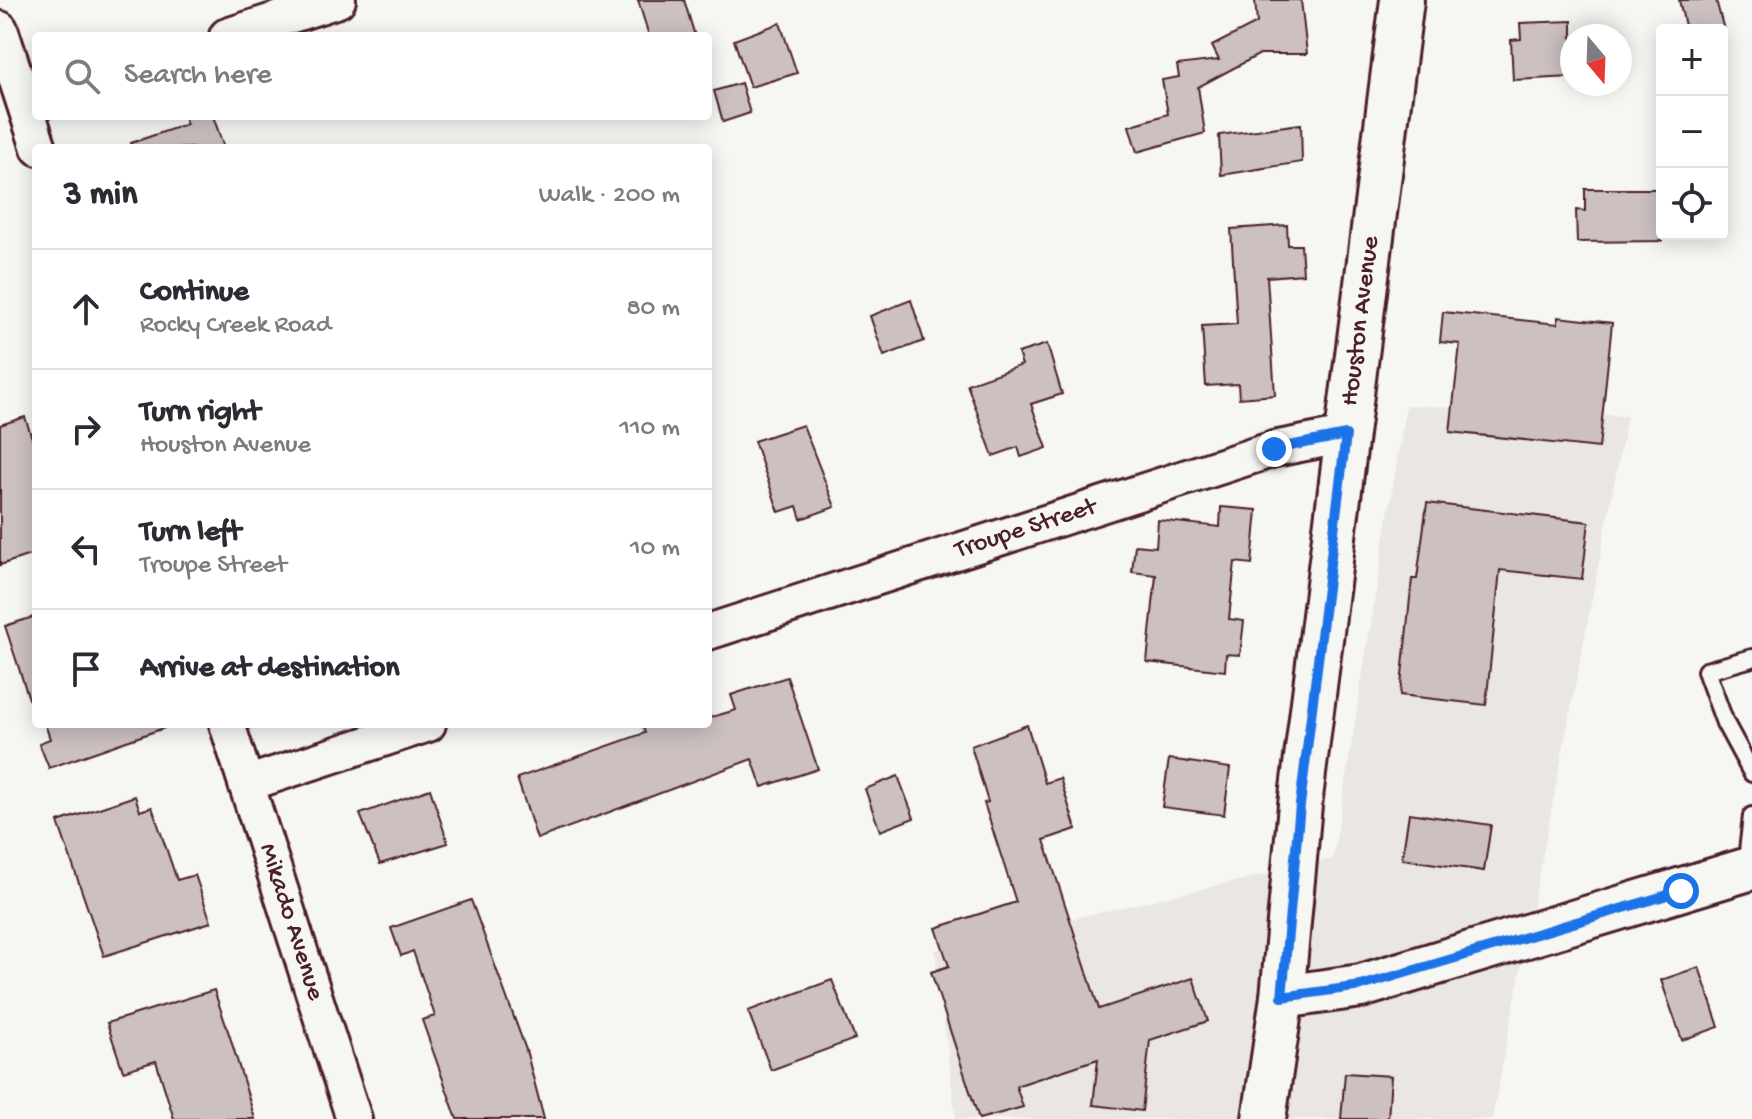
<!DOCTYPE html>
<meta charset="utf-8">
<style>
:root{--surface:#fff;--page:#f2f2f3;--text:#2b2b33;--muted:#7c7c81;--line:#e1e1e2}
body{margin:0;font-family:"Gochi Hand",sans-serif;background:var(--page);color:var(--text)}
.controls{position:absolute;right:24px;top:24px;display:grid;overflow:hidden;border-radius:8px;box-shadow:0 4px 20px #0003}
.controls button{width:72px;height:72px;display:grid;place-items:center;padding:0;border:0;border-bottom:2px solid var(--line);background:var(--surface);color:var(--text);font:40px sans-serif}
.compass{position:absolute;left:1560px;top:24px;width:72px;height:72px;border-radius:50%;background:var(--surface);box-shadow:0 4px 20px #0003;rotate:161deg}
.stop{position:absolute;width:24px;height:24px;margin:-18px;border:6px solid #1a73e8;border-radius:50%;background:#fff}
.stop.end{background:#1a73e8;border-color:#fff;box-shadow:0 2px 8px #0008}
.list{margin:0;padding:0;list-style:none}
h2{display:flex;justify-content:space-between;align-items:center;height:104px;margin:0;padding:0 32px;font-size:34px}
h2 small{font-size:26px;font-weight:400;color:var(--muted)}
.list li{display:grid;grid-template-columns:52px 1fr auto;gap:24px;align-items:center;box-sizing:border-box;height:120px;padding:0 32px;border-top:2px solid var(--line)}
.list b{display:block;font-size:30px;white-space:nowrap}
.list p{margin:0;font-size:26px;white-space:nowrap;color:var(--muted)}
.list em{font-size:26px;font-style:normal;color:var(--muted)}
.icon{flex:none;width:44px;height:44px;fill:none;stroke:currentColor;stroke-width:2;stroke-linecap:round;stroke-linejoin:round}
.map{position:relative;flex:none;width:1752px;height:1119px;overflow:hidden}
.search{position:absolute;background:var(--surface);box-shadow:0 4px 20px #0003;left:32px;top:32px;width:680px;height:88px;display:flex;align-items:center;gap:20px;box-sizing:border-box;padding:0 28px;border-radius:8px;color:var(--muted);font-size:30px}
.panel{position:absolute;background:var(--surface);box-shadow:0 4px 20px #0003;left:32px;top:144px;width:680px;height:584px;border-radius:8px}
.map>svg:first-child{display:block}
</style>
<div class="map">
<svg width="1752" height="1119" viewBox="0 0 1752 1119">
<rect width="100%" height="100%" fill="#f6f6f2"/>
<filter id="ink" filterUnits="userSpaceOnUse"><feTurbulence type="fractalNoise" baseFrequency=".0125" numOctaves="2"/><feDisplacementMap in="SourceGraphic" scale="16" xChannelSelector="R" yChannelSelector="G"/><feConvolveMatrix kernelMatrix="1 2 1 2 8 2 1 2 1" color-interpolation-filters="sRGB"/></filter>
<g filter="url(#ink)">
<path fill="#e9e6e3" d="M 1406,405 L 1627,416 L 1492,1119 L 956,1119 L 935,950 L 1333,859 Z"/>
<g fill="#ccc1c0" stroke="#4a1f2b" stroke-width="2">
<path d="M 638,0 L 684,0 L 695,36 L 649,36 Z"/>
<path d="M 1255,0 L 1301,0 L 1307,54 L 1260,54 L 1198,87 L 1205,133 L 1137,152 L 1129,126 L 1168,114 L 1162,80 L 1179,77 L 1177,65 L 1219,60 L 1212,46 L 1257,23 Z"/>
<path d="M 1679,0 L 1716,0 L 1724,30 L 1686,30 Z"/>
<path d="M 1572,21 L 1572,77 L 1513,80 L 1511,40 L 1521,39 L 1520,23 Z"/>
<path d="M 780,23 L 797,73 L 750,87 L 734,40 Z"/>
<path d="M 741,83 L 750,113 L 723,122 L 714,91 Z"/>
<path d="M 184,116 L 213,116 L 224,148 L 132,148 L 131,143 L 187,124 Z"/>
<path d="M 1301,124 L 1302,162 L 1221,175 L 1219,135 Z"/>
<path d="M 1585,189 L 1659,189 L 1662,241 L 1577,242 L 1576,210 L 1585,211 Z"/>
<path d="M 1287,225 L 1288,245 L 1301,245 L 1303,274 L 1267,277 L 1275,395 L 1239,398 L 1238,384 L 1206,386 L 1202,326 L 1237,324 L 1231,229 Z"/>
<path d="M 911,300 L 924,341 L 884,356 L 870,316 Z"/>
<path d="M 1443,312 L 1558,324 L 1558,317 L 1612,323 L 1599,448 L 1450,432 L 1460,344 L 1440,342 Z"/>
<path d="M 1047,344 L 1062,394 L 1031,404 L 1047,448 L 1021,457 L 1018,447 L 993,456 L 967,384 L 1022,365 L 1018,353 Z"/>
<path d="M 25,417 L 36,450 L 36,553 L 0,565 L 0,425 Z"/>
<path d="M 803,425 L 835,507 L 801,519 L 797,506 L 779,512 L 754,441 Z"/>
<path d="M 1427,503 L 1589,522 L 1582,579 L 1500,570 L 1486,705 L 1400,695 L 1412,579 L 1417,579 Z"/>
<path d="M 1221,507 L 1257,510 L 1252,564 L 1235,562 L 1229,619 L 1244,621 L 1240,655 L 1226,654 L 1225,671 L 1147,662 L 1156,575 L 1132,572 L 1135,545 L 1156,547 L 1158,520 L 1220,527 Z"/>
<path d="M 36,616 L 36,705 L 31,705 L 5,626 Z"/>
<path d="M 787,677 L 818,769 L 762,787 L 752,759 L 537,839 L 517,778 L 645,733 L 642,724 L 708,724 L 708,718 L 736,710 L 731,695 Z"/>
<path d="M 45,724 L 163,724 L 164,728 L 49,768 L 39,743 L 50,739 Z"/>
<path d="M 1027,725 L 1045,783 L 1060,778 L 1076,829 L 1044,840 L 1099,1009 L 1193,978 L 1208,1021 L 1150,1040 L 1142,1111 L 1093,1105 L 1098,1059 L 1016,1086 L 1023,1107 L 979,1119 L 931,972 L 949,966 L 936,928 L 1016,902 L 984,803 L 988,802 L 971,746 Z"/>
<path d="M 1169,759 L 1230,768 L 1224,815 L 1162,807 Z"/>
<path d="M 898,776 L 914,818 L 880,831 L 865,789 Z"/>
<path d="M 430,789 L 448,843 L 380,864 L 360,814 Z"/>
<path d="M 135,796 L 140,811 L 152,807 L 177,880 L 195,875 L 211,922 L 104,956 L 58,822 Z"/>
<path d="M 1409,813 L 1491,825 L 1484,871 L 1402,859 Z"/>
<path d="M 471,900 L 526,1050 L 544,1119 L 457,1119 L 422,1020 L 435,1016 L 413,951 L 401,956 L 391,928 Z"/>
<path d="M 1699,967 L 1719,1027 L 1682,1040 L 1661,980 Z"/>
<path d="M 832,980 L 855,1039 L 771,1070 L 748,1011 Z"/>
<path d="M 214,990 L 230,1037 L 255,1119 L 174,1119 L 156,1061 L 123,1071 L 107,1023 Z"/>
<path d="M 1345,1073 L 1391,1076 L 1388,1119 L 1341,1119 Z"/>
</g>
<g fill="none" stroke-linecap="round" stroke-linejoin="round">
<defs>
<g id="service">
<path d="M 1752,658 L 1706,671 L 1725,723 L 1752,773"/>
<path d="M 1746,869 L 1752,816"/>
</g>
<g id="minor">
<path d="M 0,29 L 39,148"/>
<path d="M 227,36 L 338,0"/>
<path id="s1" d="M 708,632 L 1274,449 L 1346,435"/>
<path id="s2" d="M 227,724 L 354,1119"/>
<path d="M 246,784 L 428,724"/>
</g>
<g id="tertiary">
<path d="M 1282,997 L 1361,986 L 1752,868"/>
<path id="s3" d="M 1264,1119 L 1282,997 L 1300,805 L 1402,0"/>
</g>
</defs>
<use href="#service" stroke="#4a1f2b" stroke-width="22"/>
<use href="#minor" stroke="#4a1f2b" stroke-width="40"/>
<use href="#tertiary" stroke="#4a1f2b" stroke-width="48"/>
<use href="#service" stroke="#f6f6f2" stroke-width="16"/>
<use href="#minor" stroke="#f6f6f2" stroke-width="34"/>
<use href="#tertiary" stroke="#f6f6f2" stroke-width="42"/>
</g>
</g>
<g fill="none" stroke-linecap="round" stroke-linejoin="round" filter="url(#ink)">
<path stroke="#1a73e8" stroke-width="10" d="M 1274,449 L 1346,435 L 1300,805 L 1282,997 L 1361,986 L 1681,891"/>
</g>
<g text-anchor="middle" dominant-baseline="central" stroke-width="8" stroke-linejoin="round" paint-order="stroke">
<g font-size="26" fill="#4a1f2b" stroke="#f6f6f2">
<text stroke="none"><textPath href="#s3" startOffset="804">Houston Avenue</textPath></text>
<text stroke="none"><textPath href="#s1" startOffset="334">Troupe Street</textPath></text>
<text stroke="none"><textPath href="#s2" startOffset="208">Mikado Avenue</textPath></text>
</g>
</g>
</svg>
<div class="controls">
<button>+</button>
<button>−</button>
<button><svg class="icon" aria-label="locate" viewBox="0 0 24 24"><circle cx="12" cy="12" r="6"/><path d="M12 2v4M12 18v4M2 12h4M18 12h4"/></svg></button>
</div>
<svg class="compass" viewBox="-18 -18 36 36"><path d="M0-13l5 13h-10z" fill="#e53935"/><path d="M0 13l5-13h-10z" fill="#7c7c81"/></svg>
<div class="stop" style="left:1681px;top:891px"></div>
<div class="stop end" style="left:1274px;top:449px"></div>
<div class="search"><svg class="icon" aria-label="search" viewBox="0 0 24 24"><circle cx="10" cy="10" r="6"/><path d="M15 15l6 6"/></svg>Search here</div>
<section class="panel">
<h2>3 min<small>Walk · 200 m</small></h2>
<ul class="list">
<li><svg class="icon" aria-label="ahead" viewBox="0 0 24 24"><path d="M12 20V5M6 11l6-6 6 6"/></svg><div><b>Continue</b><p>Rocky Creek Road</p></div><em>80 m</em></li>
<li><svg class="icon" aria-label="right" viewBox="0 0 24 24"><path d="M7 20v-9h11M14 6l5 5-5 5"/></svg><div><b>Turn right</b><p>Houston Avenue</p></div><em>110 m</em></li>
<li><svg class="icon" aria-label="left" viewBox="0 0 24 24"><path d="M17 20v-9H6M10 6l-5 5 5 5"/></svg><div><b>Turn left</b><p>Troupe Street</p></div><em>10 m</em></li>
<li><svg class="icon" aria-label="arrive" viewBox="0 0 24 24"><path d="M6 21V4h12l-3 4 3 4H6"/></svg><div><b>Arrive at destination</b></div></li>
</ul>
</section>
</div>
